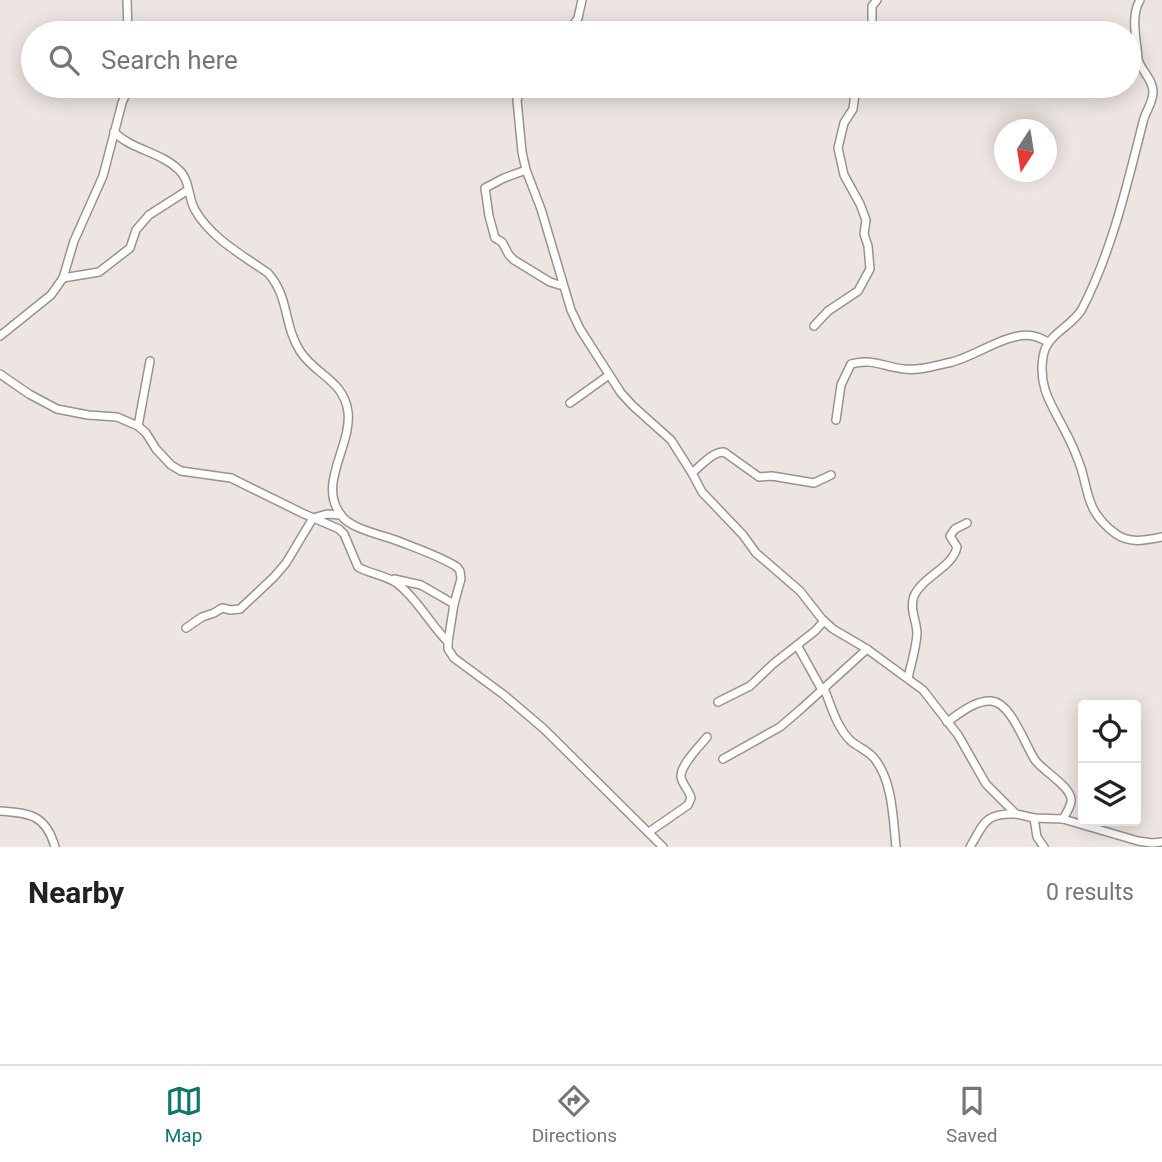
<!DOCTYPE html>
<style>
:root{--surface:#fff;--page:#f2f2f2;--text:#222;--muted:#767676;--line:#e0e0e0;--accent:#0f766e}
body{margin:0;font-family:Roboto,sans-serif;background:var(--page);color:var(--text)}
.controls{position:absolute;right:21px;bottom:21px;display:grid;overflow:hidden;border-radius:7px;box-shadow:0 4px 18px #0003}
.controls button{width:63px;height:63px;display:grid;place-items:center;padding:0;border:0;border-bottom:2px solid var(--line);background:var(--surface);color:var(--text);font:35px sans-serif}
.compass{position:absolute;left:994px;top:119px;width:63px;height:63px;border-radius:50%;background:var(--surface);box-shadow:0 4px 18px #0003;rotate:192deg}
.list{margin:0;padding:0;list-style:none}
h2{display:flex;justify-content:space-between;align-items:center;height:91px;margin:0;padding:0 28px;font-size:30px}
h2 small{font-size:23px;font-weight:400;color:var(--muted)}
.icon{flex:none;width:38px;height:38px;fill:none;stroke:currentColor;stroke-width:2;stroke-linecap:round;stroke-linejoin:round}
.map{position:relative;flex:none;width:1162px;height:847px;overflow:hidden}
.search{position:absolute;background:var(--surface);box-shadow:0 4px 18px #0003;left:21px;right:21px;top:21px;height:77px;display:flex;align-items:center;gap:18px;box-sizing:border-box;padding:0 24px;border-radius:38px;color:var(--muted);font-size:26px}
.sheet{height:217px;background:var(--surface)}
nav{display:flex;justify-content:space-around;align-items:center;box-sizing:border-box;height:98px;border-top:2px solid var(--line);background:var(--surface);font-size:19px;color:var(--muted)}
nav a{display:grid;justify-items:center;gap:4px}
nav .on{color:var(--accent)}
.map>svg:first-child{display:block}
</style>
<div class="map">
<svg width="1162" height="847" viewBox="0 0 1162 847">
<rect width="100%" height="100%" fill="#ede5e1"/>
<g fill="none" stroke-linecap="round" stroke-linejoin="round">
<defs>
<g id="minor">
<path d="M 127,0 L 128,33"/>
<path d="M 1140,0 C 1130,17 1137,40 1138,59 C 1141,71 1153,79 1153,92 C 1153,103 1145,112 1143,122 C 1127,185 1112,251 1082,309 C 1072,327 1046,334 1043,357 C 1038,388 1052,405 1065,431 C 1071,442 1076,454 1080,465 C 1085,479 1086,493 1092,506 C 1096,516 1107,528 1116,534 C 1130,544 1146,540 1162,537"/>
<path d="M 568,33 L 578,18 L 582,0"/>
<path d="M 872,33 L 872,6 L 877,0"/>
<path d="M 522,86 L 517,100 L 522,152 L 526,170 L 541,209 L 571,310 L 580,329 L 621,393 L 633,406 L 671,440 L 692,473 L 702,492 L 743,535 L 756,553 L 800,591 L 822,619 L 833,629 L 867,649 L 923,690 L 958,735 L 986,784 L 1016,814 L 1034,818 L 1063,819 L 1138,841 L 1152,843 L 1162,842"/>
<path d="M 114,132 C 132,150 161,152 179,170 C 190,180 188,198 195,210 C 211,238 242,255 268,273 C 290,298 283,324 300,351 C 315,375 344,380 348,412 C 352,446 317,484 341,515 C 350,529 383,535 398,541 C 416,548 442,557 457,567 L 460,571 L 461,579 L 454,604 L 448,642 L 448,649 L 454,658 L 504,695 L 544,729 L 663,847"/>
<path d="M 526,170 L 504,178 L 485,188 L 489,216 L 495,238 L 502,242 L 509,255 L 514,260 L 550,282 L 563,286"/>
<path d="M 63,278 L 99,272 L 130,248 L 136,230 L 149,215 L 188,190"/>
<path d="M 814,326 L 828,311 L 858,291 L 870,269 L 868,246 L 864,234 L 866,220 L 860,204 L 844,175 L 838,148 L 844,123 L 853,109 L 856,86"/>
<path d="M 0,336 L 51,295 L 63,278 L 74,241 L 103,176 L 122,103 L 129,86"/>
<path d="M 0,374 L 29,394 L 57,409 L 88,415 L 117,417 L 138,426 L 146,433 L 156,449 L 171,465 L 181,471 L 231,478 L 302,513 L 339,529 L 344,534 L 358,567 C 370,574 386,575 398,584 C 418,600 430,624 448,642"/>
<path d="M 570,403 L 609,375"/>
<path d="M 836,420 L 841,385 L 851,364 C 874,358 883,367 904,369 C 920,371 937,365 952,362 C 976,356 1009,331 1033,336 C 1039,337 1044,340 1048,342"/>
<path d="M 138,426 L 150,361"/>
<path d="M 692,473 C 702,465 712,452 724,452 L 759,477 L 772,476 L 814,483 L 831,475"/>
<path d="M 394,579 L 421,585 L 454,604"/>
<path d="M 186,628 L 202,617 L 214,613 L 222,608 L 231,610 L 240,609 L 274,577 L 286,563 L 313,518 L 327,514 L 341,515"/>
<path d="M 797,645 L 822,690"/>
<path d="M 908,678 C 911,664 916,649 917,634 C 917,621 909,609 914,596 C 922,577 953,567 957,547 L 950,536 L 955,529 L 967,523"/>
<path d="M 824,688 C 831,706 837,728 851,741 C 858,747 868,751 874,758 C 893,781 893,819 896,847"/>
<path d="M 718,702 L 750,686 L 773,664 L 815,631 L 824,621"/>
<path d="M 947,722 C 959,714 975,700 991,701 C 1011,702 1025,745 1035,760 C 1043,771 1070,786 1071,799 C 1072,806 1066,813 1063,819"/>
<path d="M 723,759 L 780,727 L 801,709 L 867,649"/>
<path d="M 0,811 C 30,813 46,815 55,847"/>
<path d="M 1034,818 L 1037,837 L 1044,847"/>
<path d="M 649,832 L 688,805 L 691,798 C 689,790 682,784 681,777 C 680,765 700,746 707,737"/>
<path d="M 970,847 C 984,824 984,813 1015,814"/>
</g>
</defs>
<use href="#minor" stroke="#9a928e" stroke-width="10"/>
<use href="#minor" stroke="#fff" stroke-width="7"/>
</g>
</svg>
<div class="controls">
<button><svg class="icon" aria-label="locate" viewBox="0 0 24 24"><circle cx="12" cy="12" r="6"/><path d="M12 2v4M12 18v4M2 12h4M18 12h4"/></svg></button>
<button><svg class="icon" aria-label="layers" viewBox="0 0 24 24"><path d="M12 4l9 5-9 5-9-5zM3 14l9 5 9-5"/></svg></button>
</div>
<svg class="compass" viewBox="-18 -18 36 36"><path d="M0-13l5 13h-10z" fill="#e53935"/><path d="M0 13l5-13h-10z" fill="#767676"/></svg>
<div class="search"><svg class="icon" aria-label="search" viewBox="0 0 24 24"><circle cx="10" cy="10" r="6"/><path d="M15 15l6 6"/></svg>Search here</div>
</div>
<section class="sheet">
<h2>Nearby<small>0 results</small></h2>
<ul class="list">
</ul>
</section>
<nav>
<a class="on"><svg class="icon" aria-label="map" viewBox="0 0 24 24"><path d="M3 6l6-2 6 2 6-2v14l-6 2-6-2-6 2zM9 4v14M15 6v14"/></svg>Map</a>
<a><svg class="icon" aria-label="directions" viewBox="0 0 24 24"><path d="M12 3l9 9-9 9-9-9zM9 14v-3h6M13 9l2 2-2 2"/></svg>Directions</a>
<a><svg class="icon" aria-label="saved" viewBox="0 0 24 24"><path d="M7 4h10v16l-5-4-5 4z"/></svg>Saved</a>
</nav>
